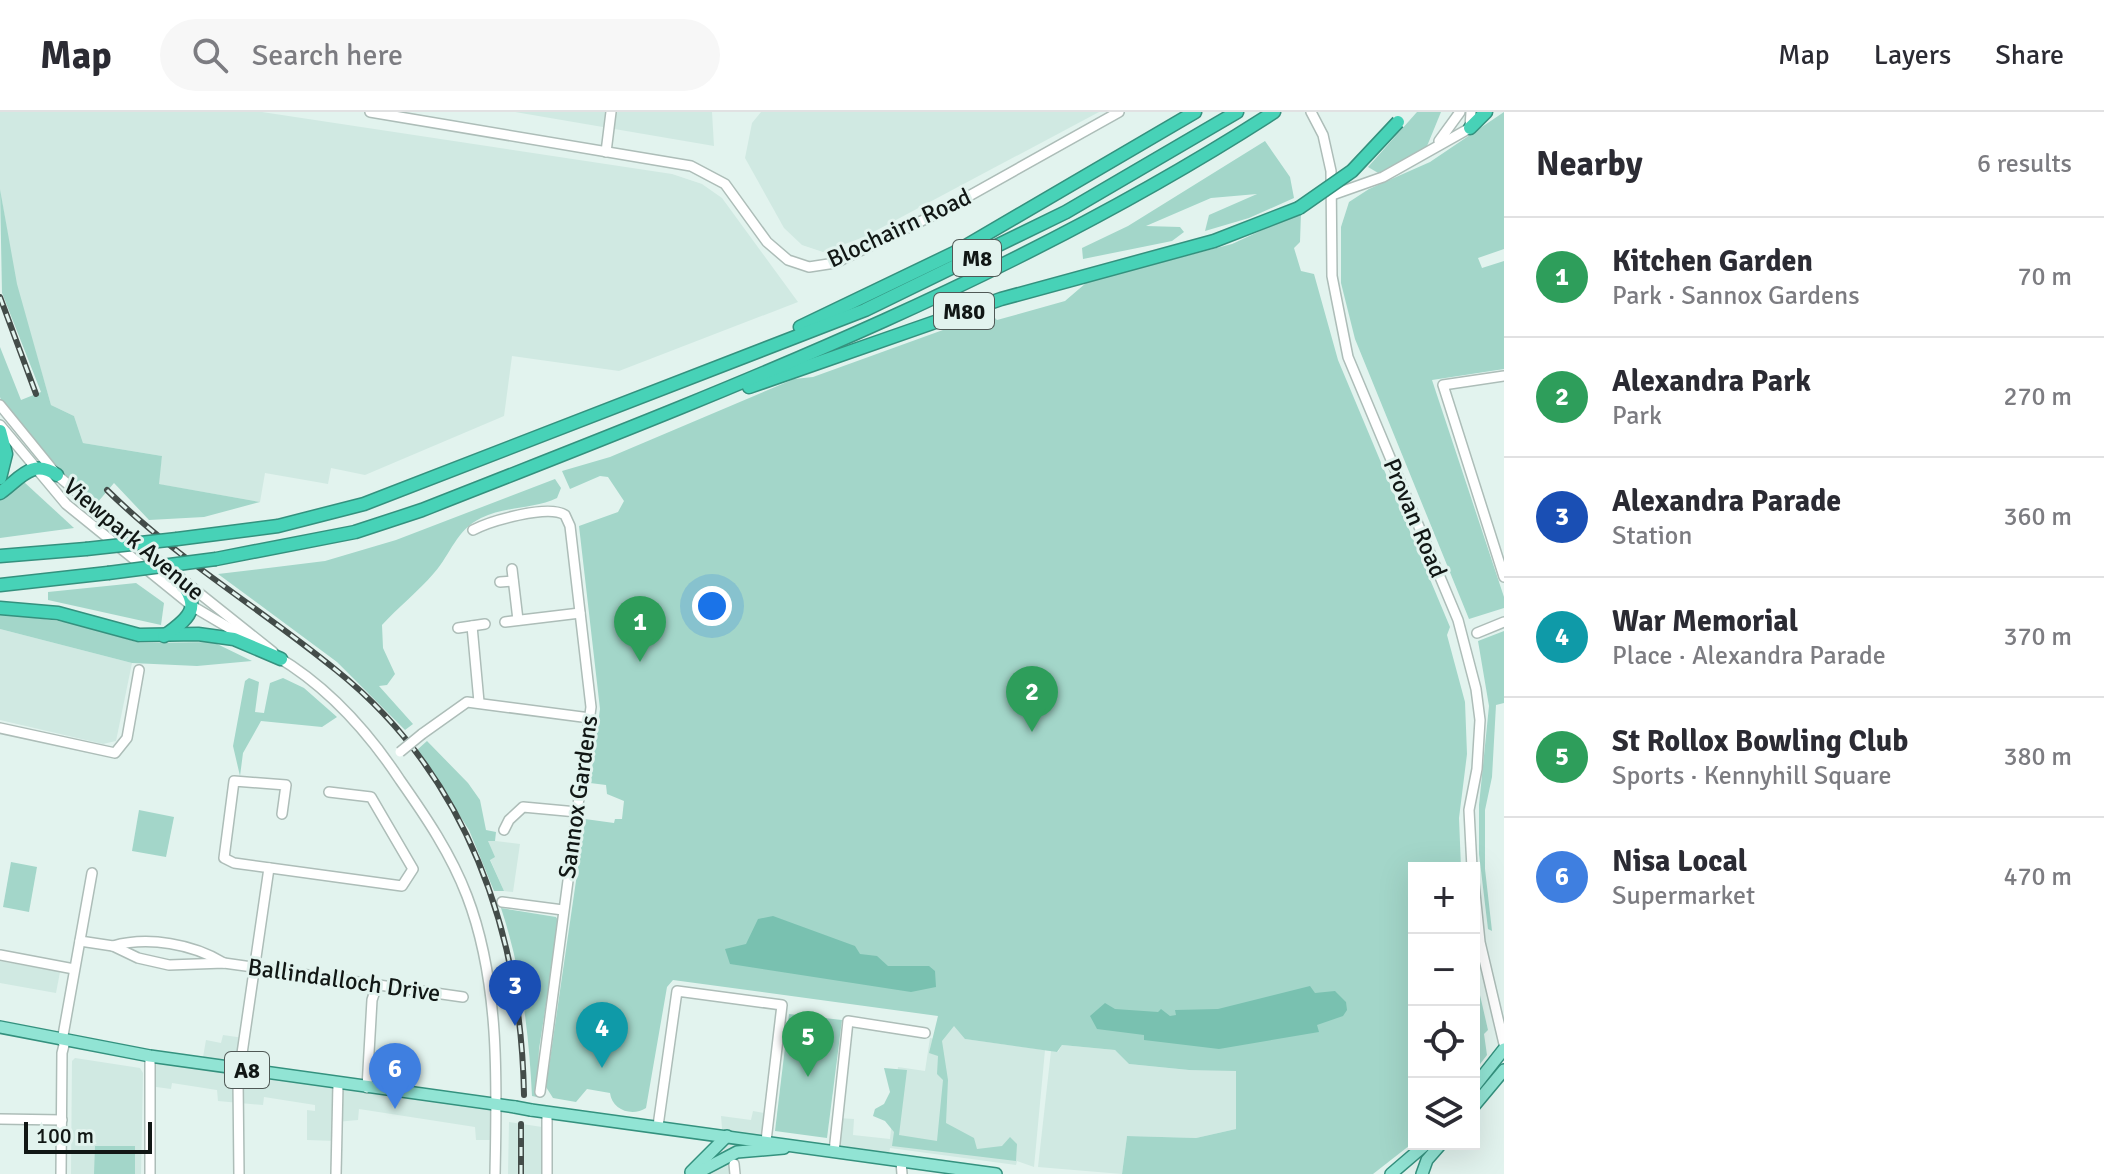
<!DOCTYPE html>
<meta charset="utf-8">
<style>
:root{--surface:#fff;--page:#f7f7f7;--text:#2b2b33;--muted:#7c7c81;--line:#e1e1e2;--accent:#b34eb3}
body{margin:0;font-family:Signika,sans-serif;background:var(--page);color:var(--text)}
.controls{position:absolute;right:24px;bottom:24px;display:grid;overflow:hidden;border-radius:0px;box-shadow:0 8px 32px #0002}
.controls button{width:72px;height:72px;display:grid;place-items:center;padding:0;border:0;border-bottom:2px solid var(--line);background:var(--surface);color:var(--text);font:40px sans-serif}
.scale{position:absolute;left:24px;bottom:20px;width:128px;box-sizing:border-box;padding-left:8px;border:4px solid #111715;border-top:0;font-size:22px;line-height:28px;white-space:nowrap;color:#111715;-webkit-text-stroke:6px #e2f3ee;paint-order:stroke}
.you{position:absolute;left:712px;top:494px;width:28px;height:28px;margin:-20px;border:6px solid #fff;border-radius:50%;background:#1a73e8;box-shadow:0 0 0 12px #1a73e833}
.badge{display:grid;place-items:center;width:52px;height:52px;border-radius:50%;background:var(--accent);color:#fff;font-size:26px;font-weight:700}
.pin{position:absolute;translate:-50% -66px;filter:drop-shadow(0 2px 4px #0008)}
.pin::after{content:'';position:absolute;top:42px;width:28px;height:24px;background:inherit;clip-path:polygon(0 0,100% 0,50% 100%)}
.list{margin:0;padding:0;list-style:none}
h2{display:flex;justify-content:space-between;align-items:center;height:104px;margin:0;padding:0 32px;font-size:34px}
h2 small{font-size:26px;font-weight:400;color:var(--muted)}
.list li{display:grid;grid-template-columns:52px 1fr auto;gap:24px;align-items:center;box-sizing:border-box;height:120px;padding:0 32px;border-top:2px solid var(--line)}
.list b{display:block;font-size:30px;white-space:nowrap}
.list p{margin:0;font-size:26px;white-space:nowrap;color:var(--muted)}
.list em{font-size:26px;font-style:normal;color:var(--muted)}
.icon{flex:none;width:44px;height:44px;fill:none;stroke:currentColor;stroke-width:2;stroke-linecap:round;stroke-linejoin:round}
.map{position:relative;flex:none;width:1504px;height:1062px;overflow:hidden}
header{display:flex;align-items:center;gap:48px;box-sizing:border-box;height:112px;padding:0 40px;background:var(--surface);border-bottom:2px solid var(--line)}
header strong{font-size:38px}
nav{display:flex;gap:44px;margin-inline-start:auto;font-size:28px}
.search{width:560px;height:72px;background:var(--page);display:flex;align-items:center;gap:20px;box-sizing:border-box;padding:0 28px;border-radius:44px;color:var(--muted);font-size:30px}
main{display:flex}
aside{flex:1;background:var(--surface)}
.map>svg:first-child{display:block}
</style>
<header>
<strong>Map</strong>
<div class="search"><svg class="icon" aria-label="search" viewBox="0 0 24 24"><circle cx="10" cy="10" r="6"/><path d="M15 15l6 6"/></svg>Search here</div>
<nav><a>Map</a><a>Layers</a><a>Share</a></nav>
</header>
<main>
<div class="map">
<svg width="1504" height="1062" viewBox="0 0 1504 1062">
<rect width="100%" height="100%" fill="#e2f3ee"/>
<g fill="#d0e9e2">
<path d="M 0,0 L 262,0 L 672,62 L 702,72 L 722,86 L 798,190 L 619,259 L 512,244 L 504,304 L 365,363 L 331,356 L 328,372 L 265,361 L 260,390 L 158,372 L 162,344 L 83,331 L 74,304 L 51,293 L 16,172 L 0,77 Z"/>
<path d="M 515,0 L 712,0 L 714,34 Z"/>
<path d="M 761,0 L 1099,0 L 864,125 L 823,140 L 802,133 L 784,116 L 745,46 L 752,11 Z"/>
<path d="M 0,517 L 132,551 L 116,629 L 103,632 L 0,608 Z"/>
<path d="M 488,728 L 520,732 L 513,780 L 504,779 L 490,747 Z"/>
<path d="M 0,849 L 60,860 L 56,881 L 0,871 Z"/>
<path d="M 938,904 L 967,908 L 965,927 L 1045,938 L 1034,1055 L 1017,1049 L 1016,1053 L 890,1036 L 888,1048 L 834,1041 L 838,1006 L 854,1007 L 853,1023 L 890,1027 L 898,955 L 925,959 L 930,926 L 935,927 Z"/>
<path d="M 223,923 L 244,926 L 240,956 L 495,995 L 495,1028 L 476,1028 L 475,1015 L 359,997 L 358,1008 L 336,1010 L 336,1029 L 307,1028 L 307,998 L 315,999 L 315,993 L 264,985 L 263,993 L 218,989 L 217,978 L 172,971 L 171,977 L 149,974 L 149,944 L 202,951 L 206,928 L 221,931 Z"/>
<path d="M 1062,933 L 1115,938 L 1129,952 L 1189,958 L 1236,958 L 1236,1017 L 1196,1026 L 1127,1024 L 1122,1062 L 1038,1055 L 1051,939 L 1058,940 Z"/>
<path d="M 75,946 L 140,956 L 143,961 L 141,1062 L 71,1062 L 72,949 Z"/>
<path d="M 753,999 L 770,1002 L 766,1030 L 736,1026 L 733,1062 L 692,1062 L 724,1040 L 721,1004 L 751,1008 Z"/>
<path d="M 509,1010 L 542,1015 L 543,1062 L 508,1062 Z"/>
</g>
<g fill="#a3d6c9">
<path d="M 1417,0 L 1441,0 L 1425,39 L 1380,62 L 1368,55 Z"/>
<path d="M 1504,0 L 1504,137 L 1478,146 L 1482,156 L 1504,149 L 1504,257 L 1432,268 L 1504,485 L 1504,496 L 1469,507 L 1355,227 L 1341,171 L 1341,115 L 1349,90 L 1369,77 L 1430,50 Z"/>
<path d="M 1265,29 L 1290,65 L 1294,86 L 1249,106 L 1205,119 L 1209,103 L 1257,82 L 1211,86 L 1146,114 L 1180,115 L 1184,120 L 1172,129 L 1083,147 L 1082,136 L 1128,114 Z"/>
<path d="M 0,77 L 17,172 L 51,293 L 74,304 L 83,331 L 162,344 L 159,372 L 260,390 L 204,405 L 149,408 L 114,371 L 97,391 C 70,367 10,319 0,285 C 0,271 0,250 0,235 L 21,288 L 41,280 L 2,181 Z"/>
<path d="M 1301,100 L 1300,130 L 1294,136 L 1301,159 L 1314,162 L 1338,248 L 1450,515 L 1447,523 L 1465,590 L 1467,642 L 1459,706 L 1461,756 L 1414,756 L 1414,1030 L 1373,1062 L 1122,1062 L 1127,1024 L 1196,1026 L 1236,1017 L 1236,959 L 1189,958 L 1129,952 L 1115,938 L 1062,933 L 1057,940 L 965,927 L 954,914 L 942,929 L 948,968 L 946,1011 L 974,1026 L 977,1037 L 1002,1034 L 1010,1025 L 1017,1032 L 1016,1049 L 892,1034 L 894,1020 L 885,1009 L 873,1004 L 875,997 L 884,992 L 890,980 L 884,956 L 907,958 L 899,1023 L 937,1029 L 943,968 L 937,962 L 938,944 L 929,941 L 938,904 L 673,868 L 667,875 L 646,996 C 632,1005 612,998 610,981 L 587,977 L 576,990 L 553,986 L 546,975 L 585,707 L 614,711 L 615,707 L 622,707 L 624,689 L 607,682 L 606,673 L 590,671 L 600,597 L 579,414 L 618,400 L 624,389 L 608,365 L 600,364 L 570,377 L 562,359 L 610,345 L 794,267 L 813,265 L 990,201 L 997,208 L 1065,189 L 1086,171 L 1108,164 L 1232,132 Z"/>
<path d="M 555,367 L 561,376 L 557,386 C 534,397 506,394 481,406 C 456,418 451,442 434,461 C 418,480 398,495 382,513 L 383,536 L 395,562 L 387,573 L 379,574 L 413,612 L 405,618 L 337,550 L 218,462 L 325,449 L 396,428 Z"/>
<path d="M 24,370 L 74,416 L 0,426 L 0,387 Z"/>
<path d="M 136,471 L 164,491 L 161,513 L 48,488 L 48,480 Z"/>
<path d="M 0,501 L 73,511 L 140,531 L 213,530 L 252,549 L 197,554 L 132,551 L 0,517 Z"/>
<path d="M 1504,519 L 1504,591 L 1496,593 L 1492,665 L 1485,698 L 1485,757 L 1492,819 L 1488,817 L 1479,742 L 1479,693 L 1489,594 L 1478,529 Z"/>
<path d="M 249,566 L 259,570 L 255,600 L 264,601 L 270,571 L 283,566 L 304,576 L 337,605 L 322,615 L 261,609 L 243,641 L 240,664 L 233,634 L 245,569 Z"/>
<path d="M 427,629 L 468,671 L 480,688 L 486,718 L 496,720 L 495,729 L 488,729 L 495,745 L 490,748 L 504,779 L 494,779 L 469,718 L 417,638 Z"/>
<path d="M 139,698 L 174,705 L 166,745 L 132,739 Z"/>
<path d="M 11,750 L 37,755 L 29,800 L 3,795 Z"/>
<path d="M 501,796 L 556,805 L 559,810 L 539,937 L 537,985 L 532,984 C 529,923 522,859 501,796 Z"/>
<path d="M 1474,857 L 1488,918 L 1484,922 L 1487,943 L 1474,960 Z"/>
<path d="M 789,902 L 842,908 L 827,1026 L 775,1019 Z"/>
<path d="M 95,1034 L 135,1034 L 135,1062 L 94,1062 Z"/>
</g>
<g fill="#79c1b0">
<path d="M 773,804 L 855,834 L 860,842 L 877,844 L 888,854 L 929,854 L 935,859 L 936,875 L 911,880 L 730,852 L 725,837 L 746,832 L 758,807 Z"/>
<path d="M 1310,874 L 1315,881 L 1335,879 L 1346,890 L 1347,898 L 1343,904 L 1317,913 L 1319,920 L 1219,937 L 1144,928 L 1144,923 L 1097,917 L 1090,904 L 1105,891 L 1115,897 L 1158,900 L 1161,897 L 1170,904 L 1176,903 L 1175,898 L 1218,897 Z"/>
</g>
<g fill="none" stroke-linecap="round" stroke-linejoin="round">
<defs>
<g id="minor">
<path d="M 370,0 L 691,54 L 725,72 L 767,130 L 788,148 L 809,155 L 835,151 L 944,98 L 1119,0"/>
<path d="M 1311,0 L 1323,23 L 1331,59 L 1332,164 L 1348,245 L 1458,508 L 1476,577 L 1480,608 L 1477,657 L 1469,698 L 1472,756"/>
<path d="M 1439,29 L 1460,0"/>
<path d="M 606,40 L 611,0"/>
<path d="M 1332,83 L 1383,65 L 1470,16 L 1471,0"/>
<path d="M 1504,264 L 1443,273 L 1504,465"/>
<path d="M 0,293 L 57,363 L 166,455"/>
<path d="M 0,313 L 66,392 L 192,494 L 253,530"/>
<path d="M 473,418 C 490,409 548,392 565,403 L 570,414 L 591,595 L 540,980"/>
<path d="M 512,457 L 518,508"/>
<path d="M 184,469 L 273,540"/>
<path d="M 500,470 L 513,469"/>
<path d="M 505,510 L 580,501"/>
<path d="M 472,514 L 479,590"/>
<path d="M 458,516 L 485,512"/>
<path d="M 1477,521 L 1504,510"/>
<path d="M 276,544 C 327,574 367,618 400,668 C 426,705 451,742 467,784 C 500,870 497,971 495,1062"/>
<path d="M 0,616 L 115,641 L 127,626 L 139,558"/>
<path d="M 422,622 L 467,590 L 590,606"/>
<path d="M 282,702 L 286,673 L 234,669 L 224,746 L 234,751 L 402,774 L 413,757 L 371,685 L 329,680"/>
<path d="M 504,718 L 509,708 L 523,695 L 577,700"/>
<path d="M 1474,771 L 1480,830 L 1504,932"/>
<path d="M 502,790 L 563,798"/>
<path d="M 80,829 L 113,834 L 138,846 L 169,853 L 224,851 L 463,885"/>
<path d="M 113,834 C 148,824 193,832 224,851"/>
<path d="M 0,843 L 74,857"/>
<path d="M 62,929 L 92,761"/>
<path d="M 367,976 L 372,888 L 377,873"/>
<path d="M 547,1000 L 547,1062"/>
<path d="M 0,1007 L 62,1008"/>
<path d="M 658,1014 L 677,879 L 782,893 L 766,1029"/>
<path d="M 834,1040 L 848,909 L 925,921"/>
<path d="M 901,1049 L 902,1062"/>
<path d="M 734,1052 L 735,1062"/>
<path d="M 61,1062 L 62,941 L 65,929"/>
<path d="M 150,1062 L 150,944"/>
<path d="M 239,1062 L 238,969 L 269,756"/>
<path d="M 336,1062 L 338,972"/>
</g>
<g id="major">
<path d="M 0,915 L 150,944 L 515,995"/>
<path d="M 1474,975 L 1504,937"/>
<path d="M 1474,994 L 1504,958"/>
<path d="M 531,998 L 996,1062"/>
<path d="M 691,1060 L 727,1024"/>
<path d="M 695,1062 L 737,1040 L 784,1036"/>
<path d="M 1391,1062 L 1426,1032"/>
<path d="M 1422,1062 L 1427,1048 L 1441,1032"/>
</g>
<g id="highway">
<path d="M 1470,16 L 1486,0"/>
<path d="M 800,215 L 954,141 L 1195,0"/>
<path d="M 749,275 L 1001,187 L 1214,129 L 1299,96"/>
<path d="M 0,319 L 6,342 L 0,366"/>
<path d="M 0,381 C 21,366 32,346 57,363"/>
<path d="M 177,427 L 278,414 L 364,392 L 865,198 L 1066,100 L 1237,0"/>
<path d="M 0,444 L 86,437"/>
<path d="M 216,447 L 355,420 L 422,398 C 714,283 1008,172 1274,0"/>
<path d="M 0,473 L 108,461"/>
<path d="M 0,496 L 58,501 L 139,523 L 198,522 L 234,527 L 281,547"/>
<path d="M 164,524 C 196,502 200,493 176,463"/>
</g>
</defs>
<use href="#minor" stroke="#adbdb8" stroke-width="12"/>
<use href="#major" stroke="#34917e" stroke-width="14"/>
<use href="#highway" stroke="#34917e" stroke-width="15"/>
<use href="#minor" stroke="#fff" stroke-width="9"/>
<use href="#major" stroke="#91e4d4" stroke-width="11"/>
<use href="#highway" stroke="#47d2b7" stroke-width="12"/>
<defs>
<g id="rail">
<path d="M 0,185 L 36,282"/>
<path d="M 107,378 C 179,449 259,495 336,558 C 467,663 521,820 524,983"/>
<path d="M 521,1062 L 521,1012"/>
</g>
</defs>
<use href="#rail" stroke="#434c49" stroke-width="6"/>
<use href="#rail" stroke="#e2f3ee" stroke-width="3" stroke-dasharray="9" stroke-linecap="butt"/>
<defs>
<path id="minor-bridge" d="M 400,640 L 422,622"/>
<path id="major-bridge" d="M 515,995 L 531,998"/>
<g id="highway-bridge">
<path d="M 1299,96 L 1352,59 L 1398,10"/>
<path d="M 86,437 L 177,427"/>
<path d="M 108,461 L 216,447"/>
</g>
</defs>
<use href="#minor-bridge" stroke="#adbdb8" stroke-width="12" stroke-linecap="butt"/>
<use href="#major-bridge" stroke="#34917e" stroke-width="14" stroke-linecap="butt"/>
<use href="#highway-bridge" stroke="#34917e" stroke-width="15" stroke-linecap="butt"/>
<use href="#minor-bridge" stroke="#fff" stroke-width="9"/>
<use href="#major-bridge" stroke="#91e4d4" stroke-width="11"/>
<use href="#highway-bridge" stroke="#47d2b7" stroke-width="12"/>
</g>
<g text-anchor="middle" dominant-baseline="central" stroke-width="6" stroke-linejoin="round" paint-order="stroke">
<g fill="#e2f3ee" stroke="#505956" stroke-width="2">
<rect x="953" y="128" width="48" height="36" rx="6"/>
<rect x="934" y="181" width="60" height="36" rx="6"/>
<rect x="225" y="940" width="44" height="36" rx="6"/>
</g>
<g font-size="22" font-weight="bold" fill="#111715">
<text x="977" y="146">M8</text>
<text x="964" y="199">M80</text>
<text x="247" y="958">A8</text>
</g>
<g font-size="24" fill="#111715" stroke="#e2f3ee">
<text transform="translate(899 116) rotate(-25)">Blochairn Road</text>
<text transform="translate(1415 406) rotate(67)">Provan Road</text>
<text transform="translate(134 427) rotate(40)">Viewpark Avenue</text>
<text transform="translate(578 685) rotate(-82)">Sannox Gardens</text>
<text transform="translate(344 868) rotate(8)">Ballindalloch Drive</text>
</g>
</g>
</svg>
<div class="controls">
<button>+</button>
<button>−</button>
<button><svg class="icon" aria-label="locate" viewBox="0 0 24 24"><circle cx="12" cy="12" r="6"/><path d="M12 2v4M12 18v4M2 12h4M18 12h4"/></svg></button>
<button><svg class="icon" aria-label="layers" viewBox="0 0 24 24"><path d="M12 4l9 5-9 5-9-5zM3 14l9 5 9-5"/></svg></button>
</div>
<div class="scale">100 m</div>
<div class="you"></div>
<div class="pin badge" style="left:640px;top:550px;background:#2e9e5b">1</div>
<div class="pin badge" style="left:1032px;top:620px;background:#2e9e5b">2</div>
<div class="pin badge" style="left:515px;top:914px;background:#1a4fb4">3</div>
<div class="pin badge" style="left:602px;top:956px;background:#0f9aa8">4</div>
<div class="pin badge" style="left:808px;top:965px;background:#2e9e5b">5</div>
<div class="pin badge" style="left:395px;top:997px;background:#3f7fe0">6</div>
</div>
<aside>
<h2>Nearby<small>6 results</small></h2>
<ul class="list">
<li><span class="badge" style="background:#2e9e5b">1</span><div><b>Kitchen Garden</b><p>Park · Sannox Gardens</p></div><em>70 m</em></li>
<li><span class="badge" style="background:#2e9e5b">2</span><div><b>Alexandra Park</b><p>Park</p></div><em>270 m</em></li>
<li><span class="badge" style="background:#1a4fb4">3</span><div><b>Alexandra Parade</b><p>Station</p></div><em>360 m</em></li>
<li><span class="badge" style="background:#0f9aa8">4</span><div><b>War Memorial</b><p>Place · Alexandra Parade</p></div><em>370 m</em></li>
<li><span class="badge" style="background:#2e9e5b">5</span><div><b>St Rollox Bowling Club</b><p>Sports · Kennyhill Square</p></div><em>380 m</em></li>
<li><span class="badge" style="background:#3f7fe0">6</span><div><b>Nisa Local</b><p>Supermarket</p></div><em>470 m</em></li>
</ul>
</aside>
</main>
